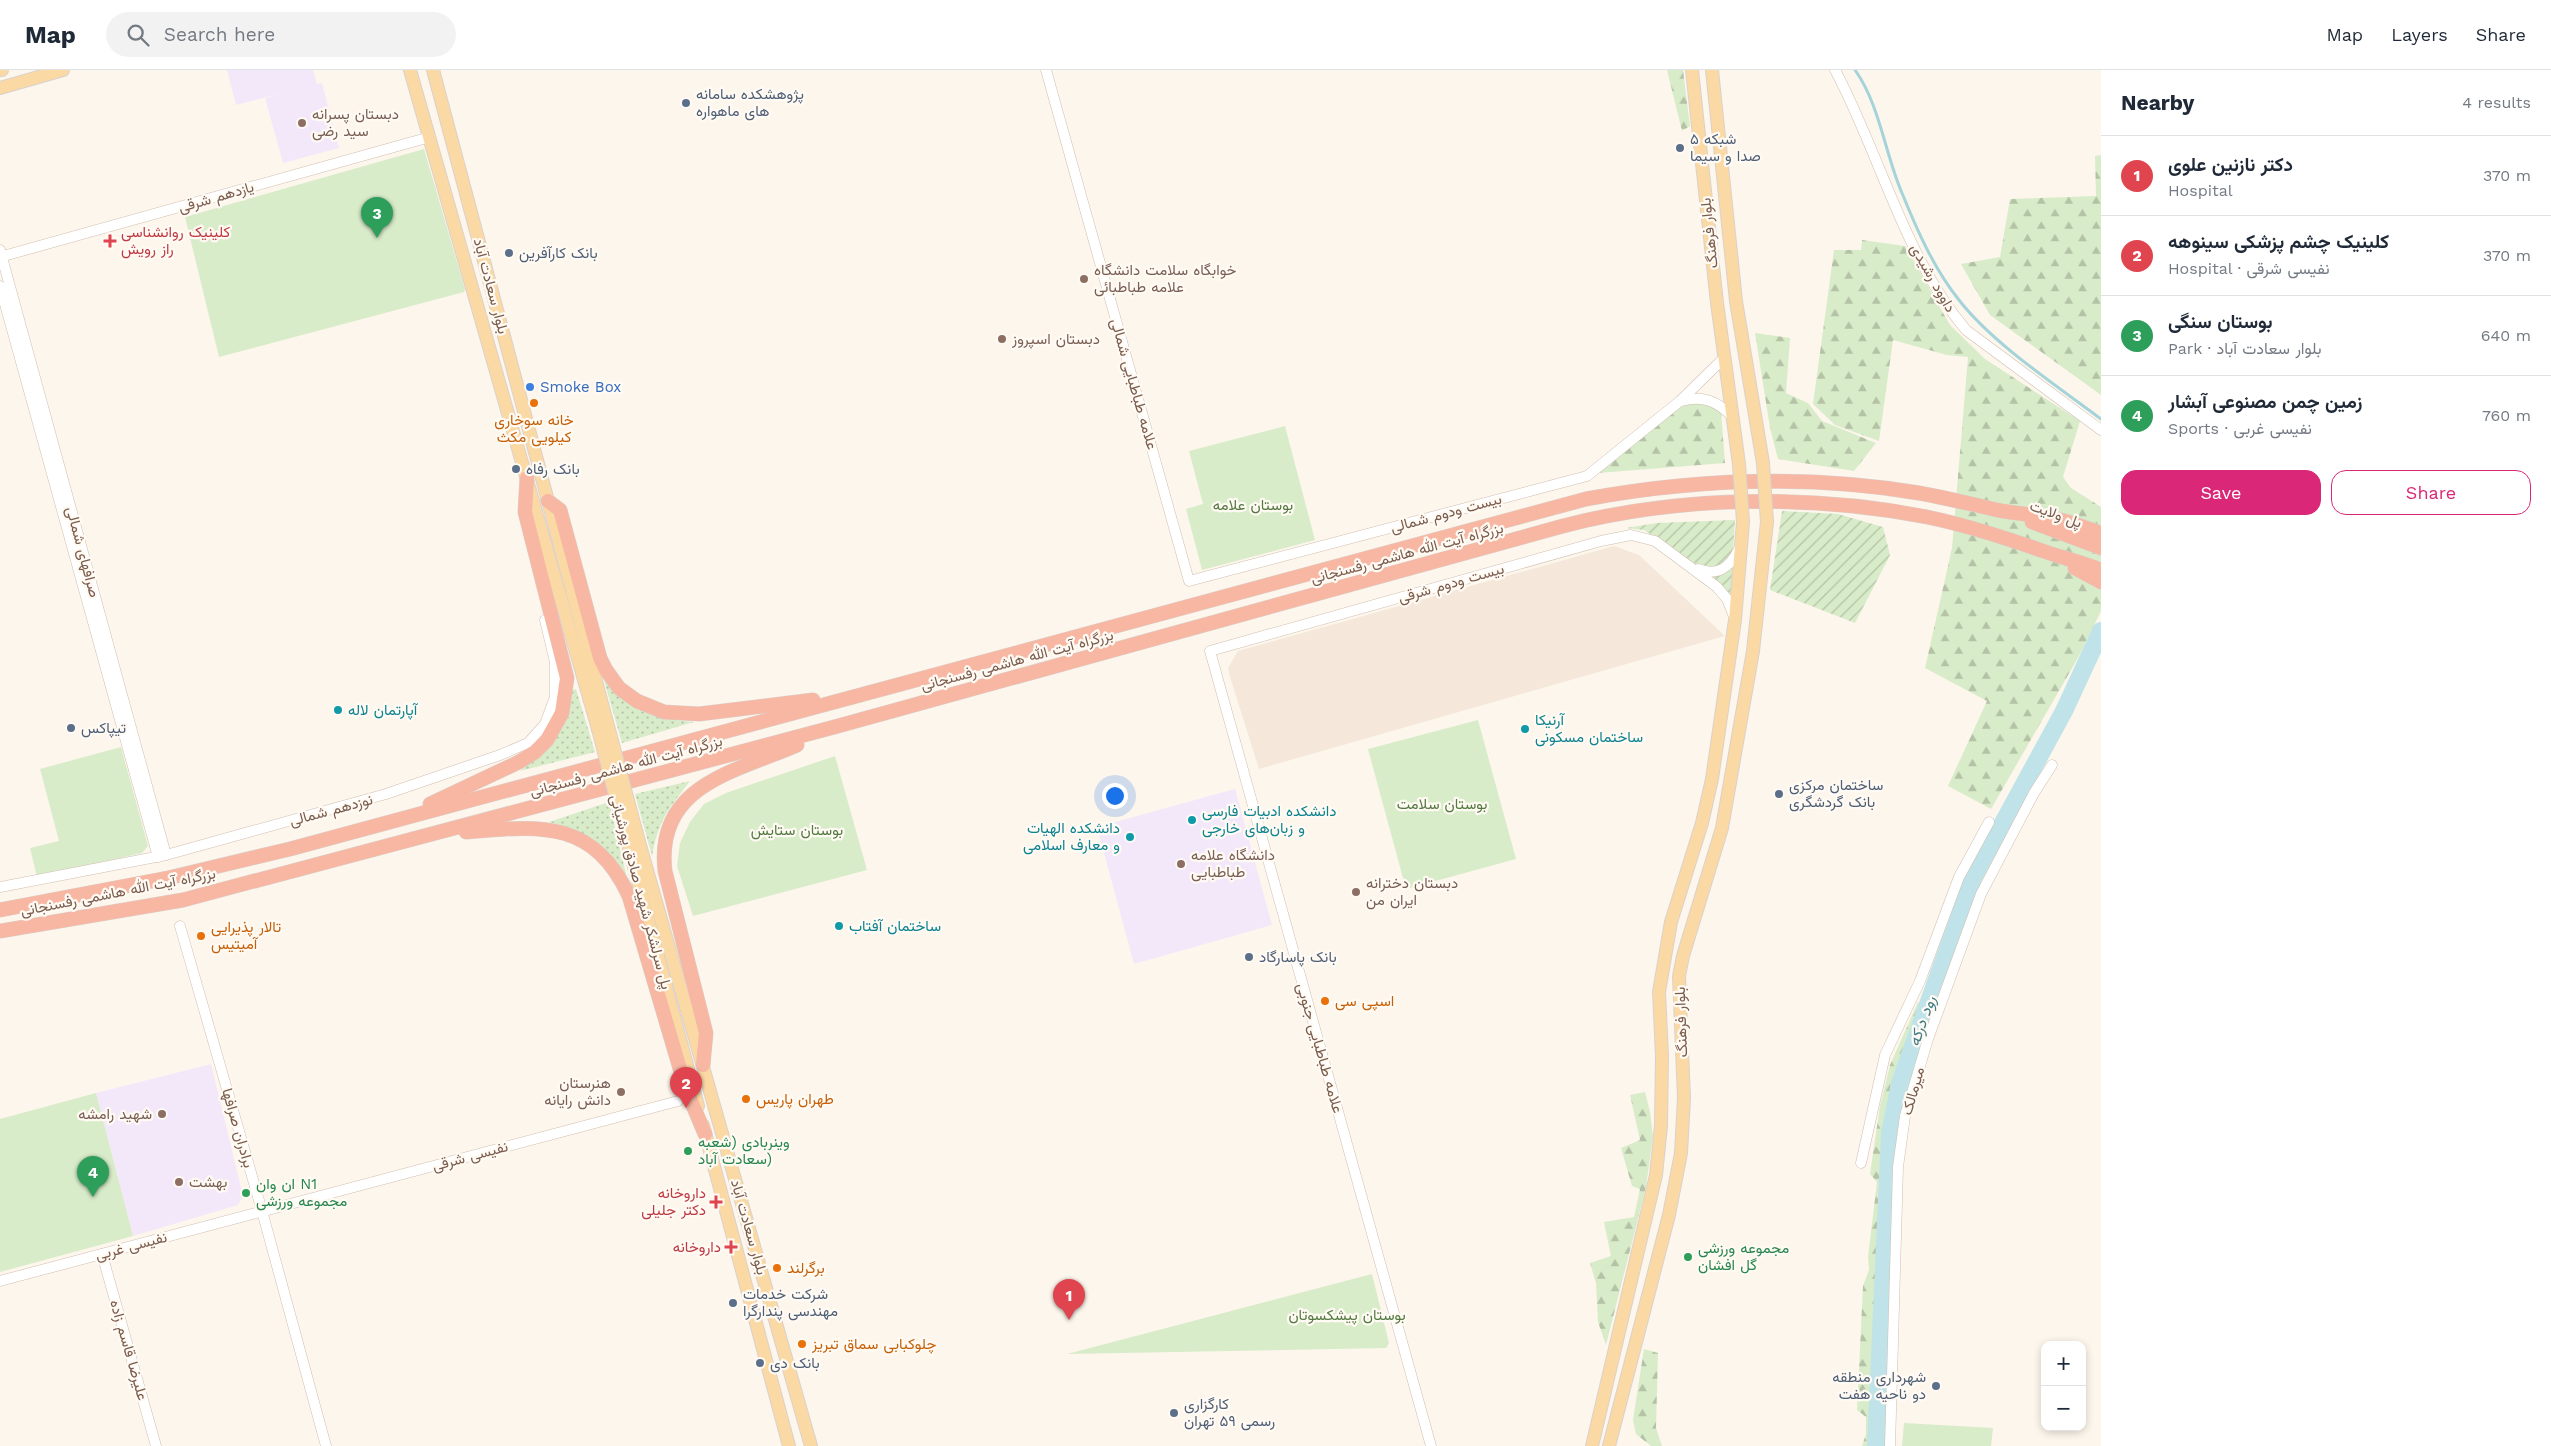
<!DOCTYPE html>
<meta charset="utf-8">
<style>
:root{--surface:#fff;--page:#f2f2f3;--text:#1f2937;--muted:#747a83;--line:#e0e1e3;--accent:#db2777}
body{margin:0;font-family:"Work Sans",Vazirmatn,sans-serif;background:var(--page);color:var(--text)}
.controls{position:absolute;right:15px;bottom:15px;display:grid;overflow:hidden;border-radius:10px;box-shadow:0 2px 8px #0003}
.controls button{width:45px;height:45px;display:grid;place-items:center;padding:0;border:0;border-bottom:1px solid var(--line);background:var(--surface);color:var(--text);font:25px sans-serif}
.you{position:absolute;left:1114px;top:725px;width:18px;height:18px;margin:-12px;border:4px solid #fff;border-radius:50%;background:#1a73e8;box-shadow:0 0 0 8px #1a73e833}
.badge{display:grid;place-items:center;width:32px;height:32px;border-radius:50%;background:var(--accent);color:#fff;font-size:16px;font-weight:700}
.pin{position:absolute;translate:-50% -41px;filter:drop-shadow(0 1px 2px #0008)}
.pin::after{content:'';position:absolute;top:26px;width:18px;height:15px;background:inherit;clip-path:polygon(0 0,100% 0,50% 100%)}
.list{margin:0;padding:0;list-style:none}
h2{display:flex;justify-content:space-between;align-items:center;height:65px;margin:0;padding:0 20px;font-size:21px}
h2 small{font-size:16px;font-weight:400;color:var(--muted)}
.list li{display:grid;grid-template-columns:32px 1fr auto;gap:15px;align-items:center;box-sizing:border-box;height:80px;padding:0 20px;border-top:1px solid var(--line)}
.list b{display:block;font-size:19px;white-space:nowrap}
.list p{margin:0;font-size:16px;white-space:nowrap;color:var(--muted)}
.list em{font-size:16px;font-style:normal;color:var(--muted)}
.actions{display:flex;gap:10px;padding:15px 20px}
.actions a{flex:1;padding:11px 0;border:1px solid var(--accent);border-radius:15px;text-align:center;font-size:18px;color:var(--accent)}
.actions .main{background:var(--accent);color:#fff}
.icon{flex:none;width:28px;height:28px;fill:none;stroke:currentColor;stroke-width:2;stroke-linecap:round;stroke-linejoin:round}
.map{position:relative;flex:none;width:2101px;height:1376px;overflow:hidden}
header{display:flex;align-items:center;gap:30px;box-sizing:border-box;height:70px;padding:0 25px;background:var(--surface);border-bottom:1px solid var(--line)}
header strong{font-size:24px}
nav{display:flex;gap:28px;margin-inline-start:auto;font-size:18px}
.search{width:350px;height:45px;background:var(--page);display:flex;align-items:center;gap:12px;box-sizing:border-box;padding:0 18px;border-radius:28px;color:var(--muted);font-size:19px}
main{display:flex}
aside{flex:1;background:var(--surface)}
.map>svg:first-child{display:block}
</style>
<header>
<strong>Map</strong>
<div class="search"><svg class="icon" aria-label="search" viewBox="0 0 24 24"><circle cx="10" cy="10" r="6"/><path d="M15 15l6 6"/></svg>Search here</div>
<nav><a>Map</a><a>Layers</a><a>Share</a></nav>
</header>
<main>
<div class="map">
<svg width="2101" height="1376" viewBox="0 0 2101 1376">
<defs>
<pattern id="grass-dots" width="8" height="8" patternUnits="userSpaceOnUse" patternTransform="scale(1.25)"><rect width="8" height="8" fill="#d8ecc9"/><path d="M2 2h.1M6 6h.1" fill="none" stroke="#b4c2a5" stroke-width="1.8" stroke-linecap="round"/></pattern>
<pattern id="forest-firs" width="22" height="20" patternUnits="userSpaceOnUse" patternTransform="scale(1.25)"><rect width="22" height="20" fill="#d8ecc9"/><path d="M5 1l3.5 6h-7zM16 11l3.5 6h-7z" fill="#b4c2a5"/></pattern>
<pattern id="garden-furrows" width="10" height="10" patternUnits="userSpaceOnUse" patternTransform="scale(1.25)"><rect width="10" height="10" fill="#d8ecc9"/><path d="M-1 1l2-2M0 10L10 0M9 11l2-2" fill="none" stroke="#b4c2a5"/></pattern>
</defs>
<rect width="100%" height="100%" fill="#fdf6ec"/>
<path fill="#f5e8da" d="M 1614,476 L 1639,485 L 1725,566 L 1259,699 L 1230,607 L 1228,598 L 1238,581 Z"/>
<g fill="#f3e8fa">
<path d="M 227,0 L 313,0 L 317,14 L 322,13 L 339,78 L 283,93 L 265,28 L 282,23 L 236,35 Z"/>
<path d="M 1235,719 L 1272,855 L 1134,894 L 1097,757 Z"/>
<path d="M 211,994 L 243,1126 L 238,1135 L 133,1166 L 96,1023 Z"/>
</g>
<g fill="url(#grass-dots)">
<path d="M 603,607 L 652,644 L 667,649 L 694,652 L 622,673 Z"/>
<path d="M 576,619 L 595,682 L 520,701 L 555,671 L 568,642 L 572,620 Z"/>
<path d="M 690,711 C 668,740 659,749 652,786 L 635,724 Z"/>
<path d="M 609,732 L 627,808 C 613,788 573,758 549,752 Z"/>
</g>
<g fill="url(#forest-firs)">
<path d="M 1667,0 L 1683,0 L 1690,56 L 1682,61 Z"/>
<path d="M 2101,85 L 2101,325 L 1990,245 L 1961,194 L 2000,187 L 2010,129 L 2096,126 L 2095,86 Z"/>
<path d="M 1862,170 L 1905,176 L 1950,255 L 1985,289 L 2080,351 L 2063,407 L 2071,418 L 2101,437 L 2101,541 L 2079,586 L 1991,739 L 1948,716 L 1987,631 L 1925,598 L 1952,478 L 1968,287 L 1947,285 L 1893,270 L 1879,371 L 1835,355 L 1813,334 L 1834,180 L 1861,180 Z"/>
<path d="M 1755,263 L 1790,268 L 1786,323 L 1808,333 L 1822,351 L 1876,373 L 1854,401 L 1778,389 L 1770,358 Z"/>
<path d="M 1698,331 L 1721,341 L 1725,393 L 1598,403 L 1678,335 Z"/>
<path d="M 1918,932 L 1922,934 L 1888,1039 L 1869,1376 L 1862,1376 L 1866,1364 L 1866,1347 L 1857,1340 L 1863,1216 L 1869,1200 L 1868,1187 L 1877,1112 L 1870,1104 L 1880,1036 L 1890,995 Z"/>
<path d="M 1645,1022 L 1650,1042 L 1653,1066 L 1646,1117 L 1606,1275 L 1598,1252 L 1596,1213 L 1590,1193 L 1611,1186 L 1604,1152 L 1634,1147 L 1640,1119 L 1632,1116 L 1621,1078 L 1640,1070 L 1630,1025 Z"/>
<path d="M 1644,1279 L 1658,1283 L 1656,1358 L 1662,1376 L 1651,1376 L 1636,1364 L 1633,1350 Z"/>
</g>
<g fill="#d8ecc9">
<path d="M 424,79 L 465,219 L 464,222 L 219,287 L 185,147 Z"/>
<path d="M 1285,356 L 1315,470 L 1202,500 L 1186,439 L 1203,434 L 1189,381 Z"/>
<path d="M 1478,650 L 1516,789 L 1406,819 L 1368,679 Z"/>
<path d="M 121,677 L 148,776 L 142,783 L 37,807 L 30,778 L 59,771 L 40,699 Z"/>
<path d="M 835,686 L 867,800 L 693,846 L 677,796 L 680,773 L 690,752 L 704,734 L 726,723 Z"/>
<path d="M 96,1023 L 133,1166 L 0,1202 L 0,1049 Z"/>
<path d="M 1372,1204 L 1389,1273 L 1386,1278 L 1067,1284 Z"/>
<path d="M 1904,1353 L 1993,1358 L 1991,1376 L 1902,1376 Z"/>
</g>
<g fill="url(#garden-furrows)">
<path d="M 1782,441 L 1838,444 L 1883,457 L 1890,485 L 1855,553 L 1770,520 Z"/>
<path d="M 1735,450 L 1733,483 L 1717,498 L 1699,496 L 1644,460 L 1626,458 L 1657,453 Z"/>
<path d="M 1736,492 L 1731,534 L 1707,504 Z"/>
</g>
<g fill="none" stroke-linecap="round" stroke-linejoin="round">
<path stroke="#a5d3da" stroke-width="3" d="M 1855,0 C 1880,35 1885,84 1902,123 C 1917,160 1934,199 1959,230 C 1992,273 2057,316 2101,349"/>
<path stroke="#bfe3e8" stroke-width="18" d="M 1876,1376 L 1890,1063 L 1900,1013 L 1973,808 L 2064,641 L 2101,561"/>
<defs>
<g id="minor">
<path d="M 1046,0 L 1189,511 L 1587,406 L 1680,331 L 1725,287"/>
<path d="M 1835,0 C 1880,84 1904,187 1966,260 L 2101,360"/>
<path d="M 0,180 L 166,785"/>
<path d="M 0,187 L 430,67"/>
<path d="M 0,216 L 158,787"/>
<path d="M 1681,331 C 1703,325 1717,331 1733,347"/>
<path d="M 1698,499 C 1718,507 1730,497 1739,479"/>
<path d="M 0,817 L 166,785 L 386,724 L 500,685 L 528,673 L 545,654 L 555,627 L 555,592 L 545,550"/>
<path d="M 180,856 L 262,1141 L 326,1376"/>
<path d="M 1861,1093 L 1885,985 L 1920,911 L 1959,807 L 1989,752"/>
<path d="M 102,1184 L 156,1376"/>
<path d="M 0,1211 L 678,1031"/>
<path d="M 1431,1376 L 1210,581 L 1601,471 L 1631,465 L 1655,471 L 1717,517 L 1727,529 L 1735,549"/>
<path d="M 1890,1376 L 1898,1097 L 1905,1046 L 1928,969 L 1981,824 L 2034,723 L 2052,695"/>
</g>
<g id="major">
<path d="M 0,0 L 2,0"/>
<path d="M 410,0 L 598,659"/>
<path d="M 433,0 L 608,656"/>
<path d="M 1692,0 L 1717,233 L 1739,394"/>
<path d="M 1712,0 L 1736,231 L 1763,393"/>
<path d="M 0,18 L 63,0"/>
<path d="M 641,779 L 811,1376"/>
<path d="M 630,782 L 698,1036"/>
<path d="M 703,1055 L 789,1376"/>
<path d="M 1592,1376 L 1656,1105 L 1661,1056 L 1662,986 L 1659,922 L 1671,852 L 1702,753 L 1712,709 L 1735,550 L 1743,452"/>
<path d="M 1609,1376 L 1669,1145 L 1681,1083 L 1684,1028 L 1679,906 L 1683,886 L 1722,758 L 1753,581 L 1767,452"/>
</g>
<g id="highway">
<path d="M 548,431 L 560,440 L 600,588 L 606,600 L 619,618 L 637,631 L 664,642 L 699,644 L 813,630"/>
<path d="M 2032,452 L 2101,478"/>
<path d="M 2075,498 L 2101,512"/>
<path d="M 430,734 L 519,692 L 535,682 L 547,670 L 562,643 L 567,608 L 525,442 L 527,408"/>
<path d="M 466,762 C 538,756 593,748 629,826 L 686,1019 L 705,1064"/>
<path d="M 0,840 L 168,808 L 290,779 L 1586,429 C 1695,409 1810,405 1919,423 C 1946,428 1971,434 1997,440 C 2018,444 2040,445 2061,450 C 2075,453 2088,459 2101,463"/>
<path d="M 0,861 L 183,830 L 838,656 L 1563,456 C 1678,426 1810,424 1927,447 C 1966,455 2003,467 2040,480 C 2060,487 2081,492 2101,500"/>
<path d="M 703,995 L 706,963 L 665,801 C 655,715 735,702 797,675"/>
</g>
</defs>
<use href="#minor" stroke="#d1beb0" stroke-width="11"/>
<use href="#major" stroke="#dad1cd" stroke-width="14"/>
<use href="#highway" stroke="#dad1cd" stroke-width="15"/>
<use href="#minor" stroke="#fff" stroke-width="10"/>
<use href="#major" stroke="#fbd9a5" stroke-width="12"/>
<use href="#highway" stroke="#f7b7a3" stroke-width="14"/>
<defs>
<g id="major-bridge">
<path d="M 1763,393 L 1767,452"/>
<path d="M 1739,394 L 1743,452"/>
<path d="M 608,656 L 641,779"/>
<path d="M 598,659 L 630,782"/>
</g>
</defs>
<use href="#major-bridge" stroke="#dad1cd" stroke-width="14" stroke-linecap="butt"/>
<use href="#major-bridge" stroke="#fbd9a5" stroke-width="12"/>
</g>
<g fill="#5c6f8a" stroke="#fffaf3" stroke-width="2">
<circle cx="686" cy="33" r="5"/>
<circle cx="1680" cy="78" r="5"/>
<circle cx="509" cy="183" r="5"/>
<circle cx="516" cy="399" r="5"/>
<circle cx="71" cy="658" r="5"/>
<circle cx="1779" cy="724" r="5"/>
<circle cx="1249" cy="887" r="5"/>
<circle cx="733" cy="1233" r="5"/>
<circle cx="760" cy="1293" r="5"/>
<circle cx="1936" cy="1316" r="5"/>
<circle cx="1174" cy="1343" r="5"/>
</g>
<g fill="#8d6e63" stroke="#fffaf3" stroke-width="2">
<circle cx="302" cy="53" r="5"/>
<circle cx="1084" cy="209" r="5"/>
<circle cx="1002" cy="269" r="5"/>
<circle cx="1181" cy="794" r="5"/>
<circle cx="1356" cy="822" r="5"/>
<circle cx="621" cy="1022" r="5"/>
<circle cx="162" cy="1044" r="5"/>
<circle cx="179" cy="1112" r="5"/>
</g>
<g fill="#e0444e" stroke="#fffaf3" stroke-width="2">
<path d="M107.5 163.5h5v5h5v5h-5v5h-5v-5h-5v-5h5z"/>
<path d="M713.5 1124.5h5v5h5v5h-5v5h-5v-5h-5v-5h5z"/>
<path d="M728.5 1169.5h5v5h5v5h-5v5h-5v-5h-5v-5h5z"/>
</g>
<circle fill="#3f7fe0" stroke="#fffaf3" stroke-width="2" cx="530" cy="317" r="5"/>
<g fill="#e8710a" stroke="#fffaf3" stroke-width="2">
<circle cx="534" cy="333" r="5"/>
<circle cx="201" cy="866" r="5"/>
<circle cx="1325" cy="931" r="5"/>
<circle cx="746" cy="1029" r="5"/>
<circle cx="777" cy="1198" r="5"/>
<circle cx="802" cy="1274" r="5"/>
</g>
<g fill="#0f9aa8" stroke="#fffaf3" stroke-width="2">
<circle cx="338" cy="640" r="5"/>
<circle cx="1525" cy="659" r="5"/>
<circle cx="1192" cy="750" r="5"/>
<circle cx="1130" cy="767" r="5"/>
<circle cx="839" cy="856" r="5"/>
</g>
<g fill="#2e9e5b" stroke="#fffaf3" stroke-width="2">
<circle cx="688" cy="1081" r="5"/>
<circle cx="246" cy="1123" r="5"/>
<circle cx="1688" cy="1187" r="5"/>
</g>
<g text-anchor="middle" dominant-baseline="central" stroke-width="4.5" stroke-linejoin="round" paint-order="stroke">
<g font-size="15" fill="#4e5e75" stroke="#fffaf3" text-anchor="start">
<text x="696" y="24">پژوهشکده سامانه<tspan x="696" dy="17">های ماهواره</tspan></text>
<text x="1690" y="69">شبکه ۵<tspan x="1690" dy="17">صدا و سیما</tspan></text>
<text x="519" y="183">بانک کارآفرین</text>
<text x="526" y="399">بانک رفاه</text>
<text x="81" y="658">تیپاکس</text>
<text x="1789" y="715">ساختمان مرکزی<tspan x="1789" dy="17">بانک گردشگری</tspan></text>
<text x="1259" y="887">بانک پاسارگاد</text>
<text x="743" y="1224">شرکت خدمات<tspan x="743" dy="17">مهندسى پندارگرا</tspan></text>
<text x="770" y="1293">بانک دی</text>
<text x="1926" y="1307" text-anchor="end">شهرداری منطقه<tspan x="1926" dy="17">دو ناحیه هفت</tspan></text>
<text x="1184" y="1334">کارگزاری<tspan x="1184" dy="17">رسمی ۵۹ تهران</tspan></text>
</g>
<g font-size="15" fill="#785e54" stroke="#fffaf3" text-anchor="start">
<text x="312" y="44">دبستان پسرانه<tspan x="312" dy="17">سید رضی</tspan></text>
<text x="1094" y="200">خوابگاه سلامت دانشگاه<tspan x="1094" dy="17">علامه طباطبائی</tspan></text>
<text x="1012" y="269">دبستان اسپروز</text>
<text x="1191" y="785">دانشگاه علامه<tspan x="1191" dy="17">طباطبایی</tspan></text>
<text x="1366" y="813">دبستان دخترانه<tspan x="1366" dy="17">ایران من</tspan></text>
<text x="611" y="1013" text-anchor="end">هنرستان<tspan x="611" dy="17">دانش رایانه</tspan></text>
<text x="152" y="1044" text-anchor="end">شهید رامشه</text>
<text x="189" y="1112">بهشت</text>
</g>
<g font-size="15" fill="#7a5c4d" stroke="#fffaf3">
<text transform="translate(216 127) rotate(-16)">یازدهم شرقی</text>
<text transform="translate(1709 163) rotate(-96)">بلوار فرهنگ</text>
<text transform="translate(1933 208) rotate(60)">داوود رشیدی</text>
<text transform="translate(491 216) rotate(75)">بلوار سعادت آباد</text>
<text transform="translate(1134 314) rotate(74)">علامه طباطبایی شمالی</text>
<text transform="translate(1446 443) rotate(-15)">بیست ودوم شمالی</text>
<text transform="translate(2056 444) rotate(20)">پل ولایت</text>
<text transform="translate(83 482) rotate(75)">صرافهای شمالی</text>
<text transform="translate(1407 483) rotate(-15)">بزرگراه آیت الله هاشمی رفسنجانی</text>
<text transform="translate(1451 513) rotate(-16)">بیست ودوم شرقی</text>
<text transform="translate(1017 590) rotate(-15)">بزرگراه آیت الله هاشمی رفسنجانی</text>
<text transform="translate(626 696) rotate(-15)">بزرگراه آیت الله هاشمی رفسنجانی</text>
<text transform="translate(331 740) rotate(-15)">نوزدهم شمالی</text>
<text transform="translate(118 822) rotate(-11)">بزرگراه آیت الله هاشمی رفسنجانی</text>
<text transform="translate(641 822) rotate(75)">پل سرلشکر شهید صادق پورشیانی</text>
<text transform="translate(1681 952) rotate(-92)">بلوار فرهنگ</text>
<text transform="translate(1320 978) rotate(74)">علامه طباطبایی جنوبی</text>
<text transform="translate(1913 1021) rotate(-74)">میرمالک</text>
<text transform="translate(238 1058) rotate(74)">برادران صرافها</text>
<text transform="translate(470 1086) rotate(-15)">نفیسی شرقی</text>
<text transform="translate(749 1157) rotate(74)">بلوار سعادت آباد</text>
<text transform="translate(131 1176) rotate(-15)">نفیسی غربی</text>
<text transform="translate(129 1280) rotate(74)">علیرضا قاسم زاده</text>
</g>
<g font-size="15" fill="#be3a42" stroke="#fffaf3" text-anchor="end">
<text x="121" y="162" text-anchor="start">کلینیک روانشناسی<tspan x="121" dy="17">راز رویش</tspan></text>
<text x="706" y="1123">داروخانه<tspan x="706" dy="17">دکتر جلیلی</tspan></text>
<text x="721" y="1177">داروخانه</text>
</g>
<g font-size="15" fill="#366cbe" stroke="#fffaf3" text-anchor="start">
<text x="540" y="317">Smoke Box</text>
</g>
<g font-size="15" fill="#c56008" stroke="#fffaf3" text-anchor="start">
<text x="534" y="350" text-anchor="middle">خانه سوخاری<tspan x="534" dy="17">کیلویی مکث</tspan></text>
<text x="211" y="857">تالار پذیرایی<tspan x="211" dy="17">آمیتیس</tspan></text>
<text x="1335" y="931">اسپی سی</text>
<text x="756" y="1029">طهران پاریس</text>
<text x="787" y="1198">برگرلند</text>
<text x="812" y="1274">چلوکبابی سماق تبریز</text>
</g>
<g font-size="15" fill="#537a41" stroke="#fffaf3">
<text x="1253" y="435">بوستان علامه</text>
<text x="1442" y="734">بوستان سلامت</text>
<text x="797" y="760">بوستان ستایش</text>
<text x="1347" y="1245">بوستان پیشکسوتان</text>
</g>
<g font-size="15" fill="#0d838f" stroke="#fffaf3" text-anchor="start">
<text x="348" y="640">آپارتمان لاله</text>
<text x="1535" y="650">آرنیکا<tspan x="1535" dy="17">ساختمان مسکونی</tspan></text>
<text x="1202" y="741">دانشکده ادبیات فارسی<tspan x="1202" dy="17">و زبان‌های خارجی</tspan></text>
<text x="1120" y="758" text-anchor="end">دانشکده الهیات<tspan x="1120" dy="17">و معارف اسلامی</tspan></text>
<text x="849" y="856">ساختمان آفتاب</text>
</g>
<g font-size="15" fill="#27864d" stroke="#fffaf3" text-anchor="start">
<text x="698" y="1072">وینربادی (شعبه<tspan x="698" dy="17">سعادت آباد)</tspan></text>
<text x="256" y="1114">ان وان N1<tspan x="256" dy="17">مجموعه ورزشی</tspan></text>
<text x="1698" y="1178">مجموعه ورزشی<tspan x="1698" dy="17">گل افشان</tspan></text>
</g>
<g font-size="16" font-style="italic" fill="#437c86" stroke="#fffaf3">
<text transform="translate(1922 951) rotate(-70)">رود درکه</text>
</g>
</g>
</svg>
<div class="controls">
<button>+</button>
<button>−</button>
</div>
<div class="you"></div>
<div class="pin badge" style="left:1069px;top:1250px;background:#e0444e">1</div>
<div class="pin badge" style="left:686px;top:1038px;background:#e0444e">2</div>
<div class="pin badge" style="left:377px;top:168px;background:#2e9e5b">3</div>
<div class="pin badge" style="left:93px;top:1127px;background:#2e9e5b">4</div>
</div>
<aside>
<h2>Nearby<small>4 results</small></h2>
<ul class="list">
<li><span class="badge" style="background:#e0444e">1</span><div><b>دکتر نازنین علوی</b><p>Hospital</p></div><em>370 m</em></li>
<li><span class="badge" style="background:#e0444e">2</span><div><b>کلینیک چشم پزشکی سینوهه</b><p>Hospital · نفیسی شرقی</p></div><em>370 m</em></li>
<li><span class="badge" style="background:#2e9e5b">3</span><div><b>بوستان سنگی</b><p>Park · بلوار سعادت آباد</p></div><em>640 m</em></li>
<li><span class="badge" style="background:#2e9e5b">4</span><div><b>زمین چمن مصنوعی آبشار</b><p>Sports · نفیسی غربی</p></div><em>760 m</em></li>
</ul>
<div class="actions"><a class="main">Save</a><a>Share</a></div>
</aside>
</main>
